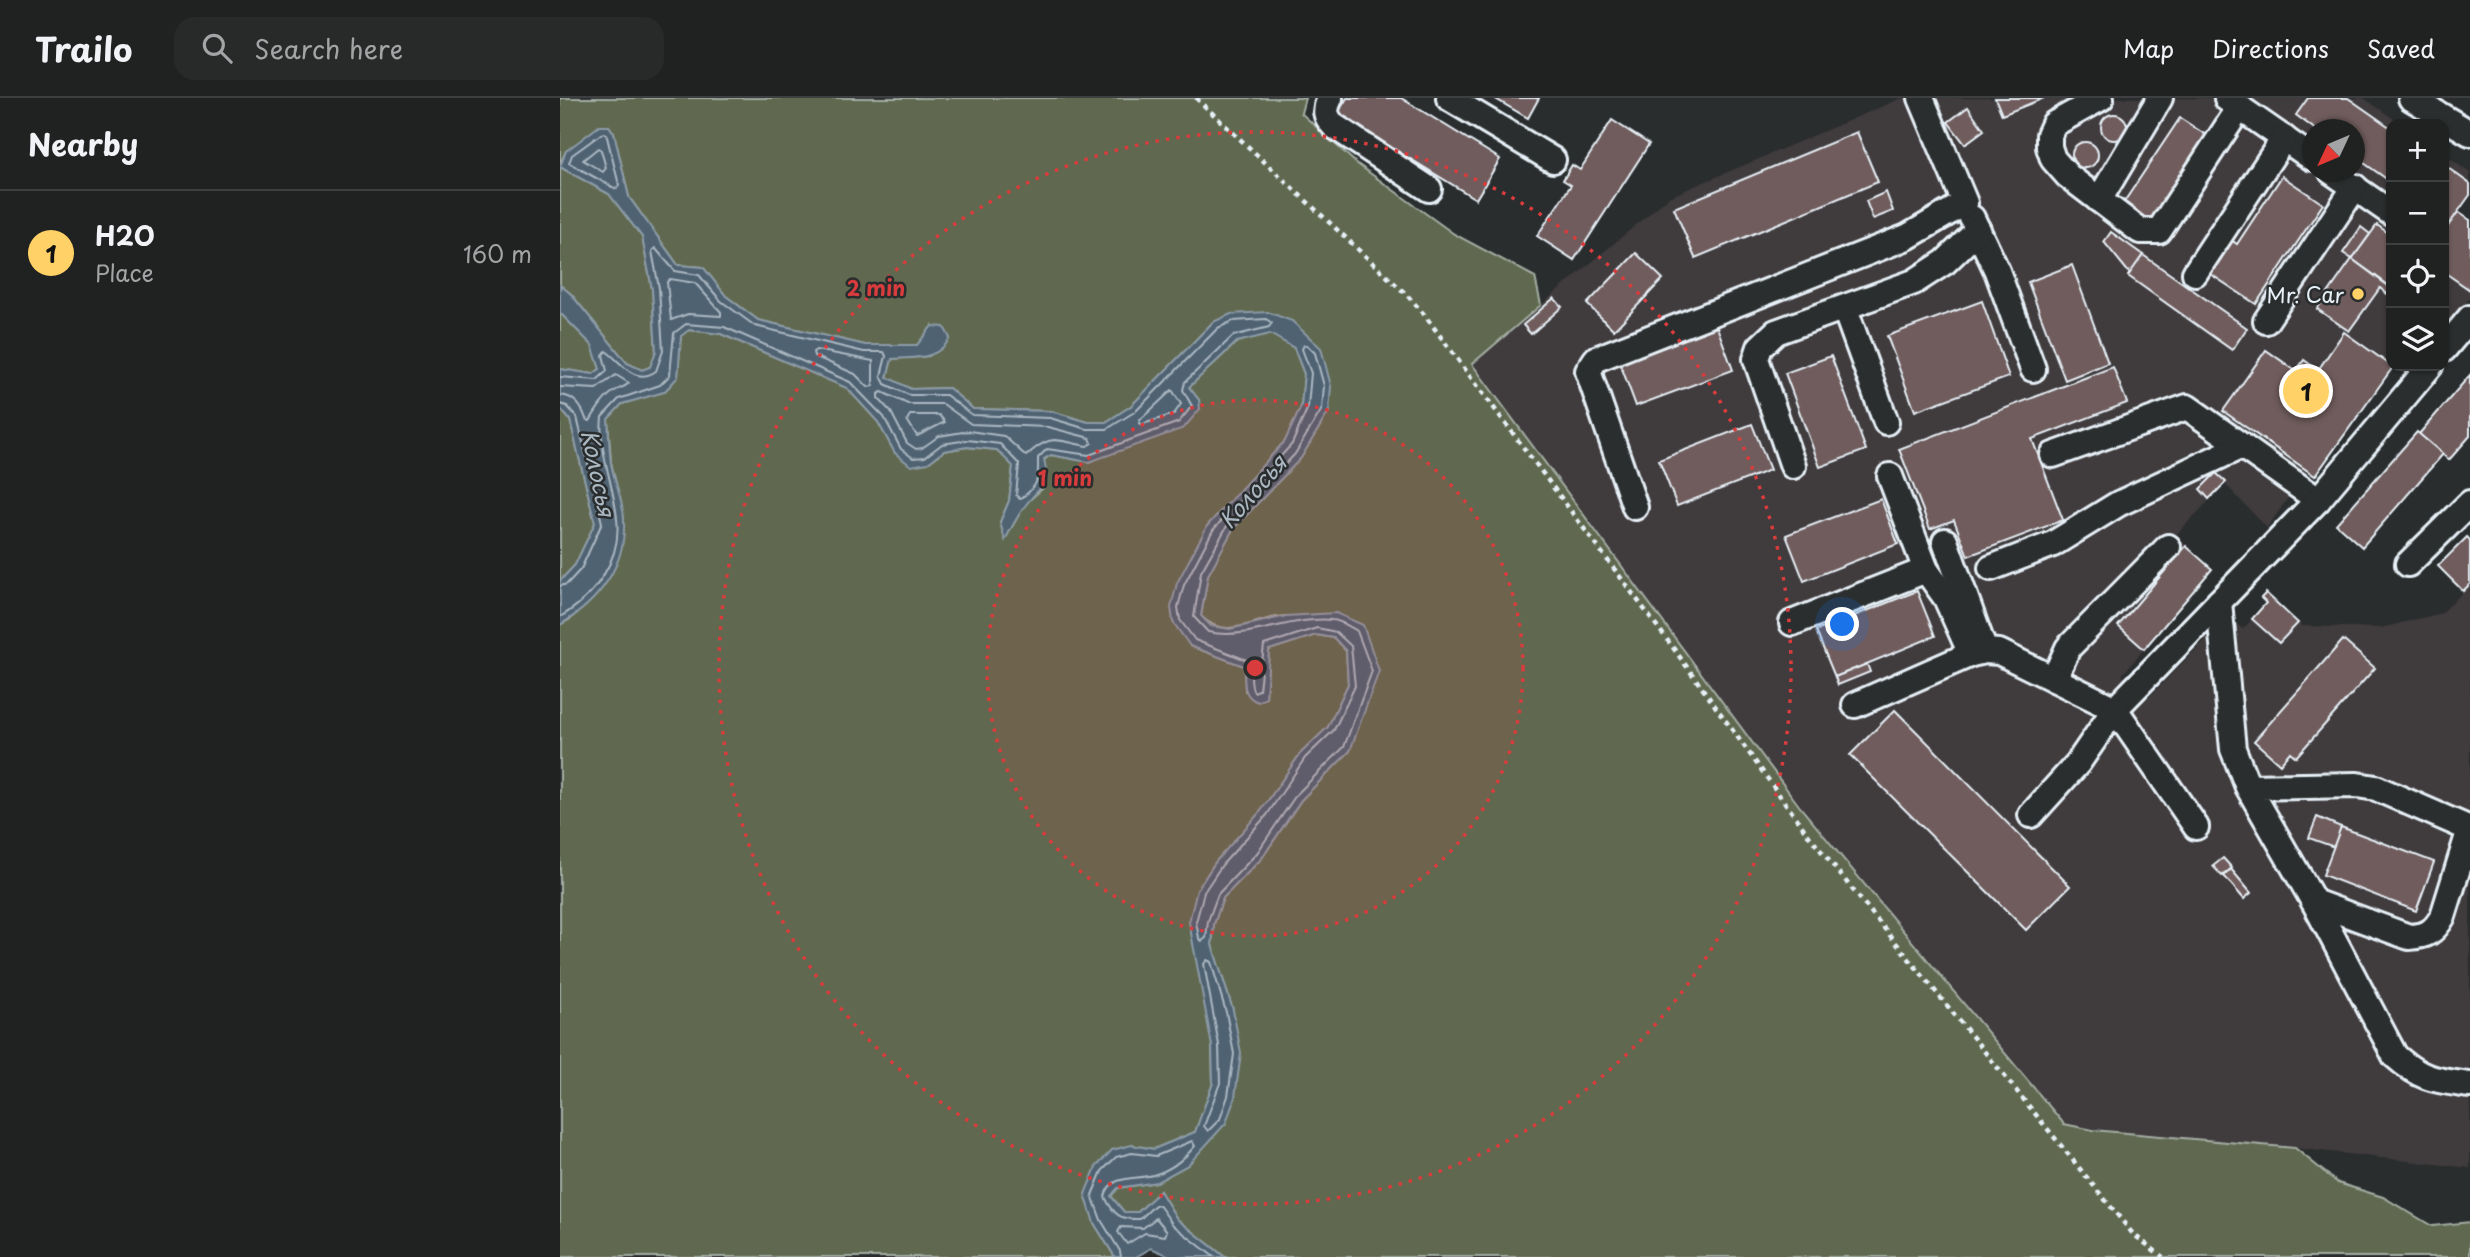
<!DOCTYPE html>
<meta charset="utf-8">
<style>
:root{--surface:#202222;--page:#282a2a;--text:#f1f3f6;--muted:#a2a4a5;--line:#3d3f40;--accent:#ffd166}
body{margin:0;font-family:"Playpen Sans",sans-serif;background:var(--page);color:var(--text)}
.controls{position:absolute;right:21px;top:21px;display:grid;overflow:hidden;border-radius:14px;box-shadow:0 2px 5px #0004}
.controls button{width:63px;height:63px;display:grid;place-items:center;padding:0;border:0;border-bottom:2px solid var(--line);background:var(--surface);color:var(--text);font:35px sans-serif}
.compass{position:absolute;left:1742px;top:21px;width:63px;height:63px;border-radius:50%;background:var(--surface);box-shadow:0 2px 5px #0004;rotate:226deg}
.you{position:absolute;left:1283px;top:527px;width:24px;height:24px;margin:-18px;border:5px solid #fff;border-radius:50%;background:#1a73e8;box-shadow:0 0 0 10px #1a73e833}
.badge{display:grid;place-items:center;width:46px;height:46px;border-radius:50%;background:var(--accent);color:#111;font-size:23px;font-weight:700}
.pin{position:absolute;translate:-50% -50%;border:4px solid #fff;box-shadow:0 2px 7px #0006}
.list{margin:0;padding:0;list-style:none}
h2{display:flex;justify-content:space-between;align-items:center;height:91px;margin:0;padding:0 28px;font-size:30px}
h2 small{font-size:23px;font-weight:400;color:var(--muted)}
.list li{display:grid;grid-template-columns:46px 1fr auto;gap:21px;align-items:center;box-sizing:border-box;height:126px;padding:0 28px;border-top:2px solid var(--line)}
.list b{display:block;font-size:26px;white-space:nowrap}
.list p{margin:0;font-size:23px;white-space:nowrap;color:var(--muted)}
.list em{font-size:23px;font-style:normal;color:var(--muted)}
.icon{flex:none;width:38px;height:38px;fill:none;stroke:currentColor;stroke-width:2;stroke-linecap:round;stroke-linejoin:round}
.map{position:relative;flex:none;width:1910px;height:1159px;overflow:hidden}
header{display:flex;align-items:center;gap:42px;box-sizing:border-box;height:98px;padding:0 35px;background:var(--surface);border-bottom:2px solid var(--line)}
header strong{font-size:33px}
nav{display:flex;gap:38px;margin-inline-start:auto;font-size:24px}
.search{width:490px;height:63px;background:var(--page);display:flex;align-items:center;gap:18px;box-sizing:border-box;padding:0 24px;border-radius:21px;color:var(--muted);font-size:26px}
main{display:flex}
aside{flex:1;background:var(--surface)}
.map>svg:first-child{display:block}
</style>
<header>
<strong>Trailo</strong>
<div class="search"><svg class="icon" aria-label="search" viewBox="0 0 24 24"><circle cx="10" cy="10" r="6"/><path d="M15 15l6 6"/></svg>Search here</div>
<nav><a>Map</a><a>Directions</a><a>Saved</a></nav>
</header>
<main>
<aside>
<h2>Nearby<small></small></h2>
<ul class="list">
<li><span class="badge">1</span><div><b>Н2О</b><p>Place</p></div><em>160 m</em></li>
</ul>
</aside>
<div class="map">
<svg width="1910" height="1159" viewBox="0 0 1910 1159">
<rect width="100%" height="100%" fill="#2a2d2e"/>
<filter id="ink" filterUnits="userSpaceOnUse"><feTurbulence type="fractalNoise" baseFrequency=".0143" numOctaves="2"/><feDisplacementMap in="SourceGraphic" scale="14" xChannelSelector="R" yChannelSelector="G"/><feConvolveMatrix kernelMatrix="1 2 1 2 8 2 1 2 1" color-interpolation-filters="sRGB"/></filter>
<g filter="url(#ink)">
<g fill="#3f3b3c" fill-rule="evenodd">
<path d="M 1342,0 L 1804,0 L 1841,26 L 1831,26 L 1831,268 L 1855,268 L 1847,278 L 1833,269 L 1755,378 L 1747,373 L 1707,430 L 1665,386 L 1615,438 L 1652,471 L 1562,577 L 1587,601 L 1649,538 L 1675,525 L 1683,531 L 1706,506 L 1701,500 L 1706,495 L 1742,528 L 1821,530 L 1882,515 L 1910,487 L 1910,1070 L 1735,1050 L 1533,1032 L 1504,1026 L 1240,709 L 911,266 L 1109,99 ZM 1752,32 L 1794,32 L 1794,74 L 1752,74 Z"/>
<path d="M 1884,56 L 1910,75 L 1910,97 L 1898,113 L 1910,122 L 1910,200 L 1884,232 Z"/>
</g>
<g fill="#60694f" stroke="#a4ada4" stroke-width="2">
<path d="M 0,0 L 745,0 L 741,15 L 796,65 L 894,136 L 975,179 L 981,207 L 912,266 L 1240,709 L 1504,1026 L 1533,1032 L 1735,1050 L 1778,1085 L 1823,1099 L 1872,1128 L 1910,1124 L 1910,1159 L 665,1159 L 617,1121 L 600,1093 L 578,1114 L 564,1114 L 551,1098 L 558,1090 L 597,1084 L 666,1025 L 673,912 L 652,847 L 654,826 L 663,800 L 702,760 L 741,702 L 790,653 L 803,528 C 778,524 752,518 727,518 C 696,518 667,545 641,518 L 648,477 L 673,431 L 741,360 L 769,313 L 732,223 L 653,224 L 571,308 L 546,324 L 528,324 L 491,313 L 413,311 L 389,290 L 351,291 L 327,280 L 332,261 L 369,258 L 372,228 L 357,247 L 305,247 L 198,222 L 166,198 L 143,169 L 118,167 L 69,99 L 54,35 L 49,28 L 6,53 L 0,66 Z"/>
<path d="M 0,69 L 49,96 L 82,139 L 92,191 L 96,254 L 90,269 L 82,272 L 67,265 L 11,196 L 0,187 Z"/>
<path d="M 0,215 L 32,247 L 40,271 L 33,276 L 0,271 Z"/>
<path d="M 129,232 L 161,236 L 287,290 L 318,324 L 335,355 L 368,365 L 384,353 L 407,349 L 437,352 L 453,368 L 449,403 L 440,424 L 445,441 L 465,406 L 483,390 L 484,362 L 491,357 L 529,364 L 639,302 L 629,289 L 677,244 L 710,235 L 734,250 L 744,276 L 741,309 L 725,343 L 647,428 L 630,548 L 684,568 L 685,593 L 706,600 L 709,552 L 756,537 L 774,540 L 786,553 L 788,586 L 768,629 L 740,656 L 701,713 L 656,763 L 637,792 L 652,948 L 653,985 L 635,1034 L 594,1051 L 572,1047 L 534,1125 L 555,1159 L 0,1159 L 0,527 L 12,520 L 64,421 L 51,364 L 48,321 L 62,306 L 105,293 L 118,278 L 121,237 Z"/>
<path d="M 0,310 L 10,322 L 35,425 L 15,467 L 0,483 Z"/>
</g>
<path fill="#4f6272" stroke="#8c9ba8" stroke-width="2" d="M 39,28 L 49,28 L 54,35 L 69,99 L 118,167 L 143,169 L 166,198 L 198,222 L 305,247 L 357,247 L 372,228 L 384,229 L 390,240 C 377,263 356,259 332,261 L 327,279 L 351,291 L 389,290 L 413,311 L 491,313 L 528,324 L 546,324 L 571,308 L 653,224 L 671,216 L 708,214 L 732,223 L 761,250 L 771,288 L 769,313 L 741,360 L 673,431 L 648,477 L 641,518 L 651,528 L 670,531 L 726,518 L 776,515 L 803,527 L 819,573 L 790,653 L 741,702 L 702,760 L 663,800 L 654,826 L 652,847 L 673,912 L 681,955 L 675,999 L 666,1025 L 628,1067 L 597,1084 L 558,1090 L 551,1098 L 564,1114 L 578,1114 L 600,1093 L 617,1121 L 665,1159 L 612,1159 L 591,1150 L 576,1159 L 555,1159 L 534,1125 L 525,1096 L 536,1069 L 552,1052 L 572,1047 L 594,1051 L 635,1034 L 653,985 L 652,948 L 629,824 L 637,792 L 656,763 L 701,713 L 740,656 L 768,629 L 788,586 L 786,553 L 774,540 L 756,537 L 709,552 L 706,600 L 698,604 C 681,598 685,583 684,568 L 630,548 L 613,524 L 611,509 L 617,485 L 647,428 L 725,343 L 741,309 L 744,276 L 734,250 L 710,236 L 677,244 L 629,289 L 639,302 L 640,311 L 624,330 L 529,364 L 491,357 L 484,361 C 491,389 479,388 465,408 C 457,418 451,431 445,442 L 440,424 L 449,403 L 453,368 L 437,352 L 407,349 L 384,353 L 368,365 L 351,368 L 335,355 L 318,324 L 287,290 L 161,236 L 129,232 L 121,238 L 118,279 L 104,294 L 62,306 L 48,321 C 49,335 49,351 51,365 C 54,384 64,403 64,423 C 66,469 38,504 0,527 L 0,483 L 15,467 L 35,425 L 10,322 L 0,310 L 0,271 L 33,276 L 40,271 L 32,247 L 0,215 L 0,187 L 11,196 L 67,265 L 82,272 L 90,269 L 96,253 L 92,191 L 82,139 L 49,96 L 0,69 L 6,53 Z"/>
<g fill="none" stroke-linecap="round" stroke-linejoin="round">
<g stroke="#abb8c2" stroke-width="2">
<path d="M 41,36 L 45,35 L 47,39 L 59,87 L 56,91 L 9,65 L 12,57 Z"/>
<path d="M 38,50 L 41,52 L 46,70 L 43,74 L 23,62 Z"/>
<path d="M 110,181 L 135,185 L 161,214 L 161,218 L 128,216 L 111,222 L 107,184 Z"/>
<path d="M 744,247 L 747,247 L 755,255 L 764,288 L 762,311 L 735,356 L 667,428 L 641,474 L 634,519 L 648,534 C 689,543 730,518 772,522 C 780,522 790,529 797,533 L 812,573 L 784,649 L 736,697 L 697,755 L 658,796 L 648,823 L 646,840 L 642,843 L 639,840 L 636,824 L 644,794 L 662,767 L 707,717 L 745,660 L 774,632 L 795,588 L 791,548 L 776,534 L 757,530 L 704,547 L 699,592 L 694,594 C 688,585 694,572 689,563 L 635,542 L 620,522 L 618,509 L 624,487 L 653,432 L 732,346 L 748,309 L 751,275 L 742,251 Z"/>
<path d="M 256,252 L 313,263 L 313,288 L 308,289 L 295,276 L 254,258 L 253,254 Z"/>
<path d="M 0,279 L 37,282 L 47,273 L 43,257 L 46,253 C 62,264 74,288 96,273 L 103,253 L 99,190 L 92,153 L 95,150 L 115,173 L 139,177 L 161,203 L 195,228 L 304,254 L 324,254 L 326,258 L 321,278 L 325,286 L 349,297 L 386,297 L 412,317 L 490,320 L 527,331 L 547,331 L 576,313 L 658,230 L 673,223 L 706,221 L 712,225 L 709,229 L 673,238 L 625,284 L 623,292 L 632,308 L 619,324 L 529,357 L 487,351 L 478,360 C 478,381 480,387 460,401 L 456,397 L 459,366 L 440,346 L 408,342 L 382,346 L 365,359 L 353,360 L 341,351 L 324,319 L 290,284 L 164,229 L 126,226 L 114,235 L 110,277 L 100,287 L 59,301 L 42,319 C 38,354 54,386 57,421 C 62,462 34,499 0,519"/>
<path d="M 0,289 L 36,291 L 56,277 L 69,285 C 64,290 59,290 53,294 C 43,301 36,313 30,323 L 26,321 C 22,309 14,298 0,297"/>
<path d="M 612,292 L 621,306 L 614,316 L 580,327 L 580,322 Z"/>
<path d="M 322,294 L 348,306 L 383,306 L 411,326 L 488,329 L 530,340 L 532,345 L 527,348 C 495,342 491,335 466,358 L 444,338 L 409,333 L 379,338 L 362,350 L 356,351 L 347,345 L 331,314 L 318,300 L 318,296 Z"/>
<path d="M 0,306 L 7,308 L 17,319 L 42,425 L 21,471 L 7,486 L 0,488"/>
<path d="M 350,317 L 379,317 L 385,324 L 357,338 L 347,322 Z"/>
<path d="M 647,862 L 651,864 L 666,914 L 674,956 L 668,998 L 660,1021 L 648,1033 L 644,1028 L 660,985 L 659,947 L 644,866 Z"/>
<path d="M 596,1120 L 607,1133 L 605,1138 L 585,1135 L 567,1146 L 558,1134 L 561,1129 L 583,1130 Z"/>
<path d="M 561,1159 L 560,1153 L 541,1122 L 532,1097 L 542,1073 L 556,1059 L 572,1055 L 596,1058 L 632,1043 L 635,1048 C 624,1061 609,1073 593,1077 C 575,1082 549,1076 545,1099 C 554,1117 560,1122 580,1121 L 595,1107 L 599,1107 L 613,1127 L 654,1159"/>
</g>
</g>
<g fill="#6f5c5b" stroke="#e8f1f8" stroke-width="2">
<path d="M 787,0 L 841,0 L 940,61 L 916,101 L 777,16 Z"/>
<path d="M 934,0 L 979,0 L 968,20 Z"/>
<path d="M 1435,0 L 1484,0 L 1442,17 Z"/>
<path d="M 1748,0 L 1788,0 L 1831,30 L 1831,84 L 1794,58 L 1794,32 L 1756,32 L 1736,17 Z"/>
<path d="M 1408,9 L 1424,32 L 1405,46 L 1388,24 Z"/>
<circle cx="1554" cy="29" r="13"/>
<path d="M 1620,20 L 1649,39 L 1591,126 L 1562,107 Z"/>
<path d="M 1052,22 L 1089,46 L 1014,162 L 977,138 L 1011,87 L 1003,82 L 1012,67 L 1020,72 Z"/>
<path d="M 1297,34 L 1318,84 L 1135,160 L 1114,110 Z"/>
<circle cx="1525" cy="57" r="13"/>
<path d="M 1884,67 L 1910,86 L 1910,97 L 1890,125 L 1884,121 Z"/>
<path d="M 1722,78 L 1763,106 L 1696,206 L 1649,175 L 1671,142 L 1677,146 Z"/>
<path d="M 1326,94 L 1333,113 L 1313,121 L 1306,103 Z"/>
<path d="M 1898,114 L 1910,122 L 1910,192 L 1884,174 L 1884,134 Z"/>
<path d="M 1817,127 L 1831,137 L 1831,189 L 1792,161 Z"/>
<path d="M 1801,129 L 1810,136 L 1792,161 L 1783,155 Z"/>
<path d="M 1551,134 L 1583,157 L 1570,176 L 1544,144 Z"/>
<path d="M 1076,155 L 1103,181 L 1054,232 L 1027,206 Z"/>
<path d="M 1583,157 L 1687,230 L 1672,252 L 1568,178 Z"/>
<path d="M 1792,161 L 1831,190 L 1827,196 L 1820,190 L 1789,233 L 1757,211 Z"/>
<path d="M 1512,167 L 1548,265 L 1505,282 L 1468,184 Z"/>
<path d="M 994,200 L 1002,209 L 971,236 L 963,227 Z"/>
<path d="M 1422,203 L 1449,279 L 1355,313 L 1327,238 Z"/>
<path d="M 1157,229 L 1173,272 L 1076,308 L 1060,265 Z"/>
<path d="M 1784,234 L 1833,269 L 1755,378 L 1663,313 L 1706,252 L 1736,273 L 1744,262 L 1758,272 Z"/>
<path d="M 1271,258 L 1306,352 L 1260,369 L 1225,275 Z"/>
<path d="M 1553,269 L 1567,305 L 1472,341 L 1503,422 L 1408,458 L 1394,422 L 1370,431 L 1339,351 Z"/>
<path d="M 1910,277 L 1910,338 L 1889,362 L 1859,336 Z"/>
<path d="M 1192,326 L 1210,372 L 1117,408 L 1099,362 Z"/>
<path d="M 1857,334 L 1883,356 L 1802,449 L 1776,426 Z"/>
<path d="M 1656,375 L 1666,384 L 1649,401 L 1640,391 Z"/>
<path d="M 1321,401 L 1338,446 L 1244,483 L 1226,437 Z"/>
<path d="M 1907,439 L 1910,442 L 1910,486 L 1903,493 L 1878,468 Z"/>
<path d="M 1626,448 L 1652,471 L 1584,551 L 1558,528 Z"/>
<path d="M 1357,493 L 1375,538 L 1275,579 L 1256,533 Z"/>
<path d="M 1706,495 L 1738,525 L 1719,545 L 1692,521 L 1706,505 L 1701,500 Z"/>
<path d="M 1783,542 L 1815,570 L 1736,659 L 1730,654 L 1720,666 L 1694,643 Z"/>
<path d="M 1307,566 L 1310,574 L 1278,587 L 1275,579 Z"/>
<path d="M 1335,612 L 1510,788 L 1466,832 L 1290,657 Z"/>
<path d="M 1757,719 L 1781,729 L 1774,749 L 1749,740 Z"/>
<path d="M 1781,729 L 1874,764 L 1856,813 L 1763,777 Z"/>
<path d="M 1663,760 L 1672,770 L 1662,778 L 1653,768 Z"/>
<path d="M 1671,771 L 1691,795 L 1684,801 L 1664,778 Z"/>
</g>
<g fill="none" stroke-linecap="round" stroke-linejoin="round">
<defs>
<g id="minor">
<path d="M 770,0 C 764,13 765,18 774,28 L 869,91"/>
<path d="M 889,0 L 993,62"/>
<path d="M 1541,0 L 1494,26 L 1489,37 L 1489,49 L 1493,61 L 1508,78 L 1580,133 L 1599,133 L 1680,9"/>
<path d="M 1851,0 L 1910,35"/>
<path d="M 1667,1 L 1752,60"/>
<path d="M 1772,74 L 1831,115"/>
<path d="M 1539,102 L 1600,0"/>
<path d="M 1412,120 L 1437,173 L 1473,271"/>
<path d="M 1635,175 L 1724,40"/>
<path d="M 1285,211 L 1326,324"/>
<path d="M 1706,223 L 1795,89"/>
<path d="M 1884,251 L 1910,220"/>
<path d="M 1493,357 L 1627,309 L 1758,402"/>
<path d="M 1233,368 L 1196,261 L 1200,249 L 1216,234 L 1354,184 L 1385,164 L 1418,132"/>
<path d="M 1330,378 L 1366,472 L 1386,500 L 1411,556"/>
<path d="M 1075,409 L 1028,273 L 1036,261 L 1347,139 L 1405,105 L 1361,0"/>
<path d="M 1385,443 L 1423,548"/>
<path d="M 1848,466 L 1910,405"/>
<path d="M 1431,470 L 1493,446 L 1558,406 L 1682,348"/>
<path d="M 1659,504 L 1673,651 L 1688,689 L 1754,804 L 1849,839 C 1867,838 1874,834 1883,818 L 1910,731 L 1816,690 L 1797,687 L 1688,689"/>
<path d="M 1232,525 L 1366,472"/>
<path d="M 1494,581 L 1508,550 L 1608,449"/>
<path d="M 1295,607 L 1411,556 L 1425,553 L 1439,554 L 1555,611 L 1758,402 L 1870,268"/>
<path d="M 1471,717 L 1518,665 L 1555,611 L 1636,729"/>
<path d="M 1754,804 L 1835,958 C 1862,982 1875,982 1910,987"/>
</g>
</defs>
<use href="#minor" stroke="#e8f1f8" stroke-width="30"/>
<path stroke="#e8f1f8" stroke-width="4.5" stroke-dasharray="5 5" stroke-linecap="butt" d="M 636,0 L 846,196 L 863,215 L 1114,551 L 1249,738 L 1573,1136 L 1603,1159"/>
<use href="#minor" stroke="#2a2d2e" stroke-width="24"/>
</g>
</g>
<circle cx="695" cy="570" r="268" fill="#d83c3d" fill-opacity=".12"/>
<g fill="none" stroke="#d83c3d" stroke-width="3.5" stroke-dasharray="3.5 7">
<circle cx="695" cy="570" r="268"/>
<circle cx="695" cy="570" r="536"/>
</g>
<circle fill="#ffd166" stroke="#2a2d2e" stroke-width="2.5" cx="1798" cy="196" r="7"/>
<g text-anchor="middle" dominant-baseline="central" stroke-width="5" stroke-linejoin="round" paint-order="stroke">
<g font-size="21" fill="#e8f1f8" stroke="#2a2d2e" text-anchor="end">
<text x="1784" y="196">Mr. Car</text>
</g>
<g font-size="23" font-style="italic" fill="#abb8c2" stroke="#2a2d2e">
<text transform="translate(39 375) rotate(78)">Колосья</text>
<text transform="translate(692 393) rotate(-49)">Колосья</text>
</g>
</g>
<circle cx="695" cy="570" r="10" fill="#d83c3d" stroke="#2a2d2e" stroke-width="3.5"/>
<g font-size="21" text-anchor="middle" font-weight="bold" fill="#d83c3d" stroke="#2a2d2e" stroke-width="5" stroke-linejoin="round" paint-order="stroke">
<text x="316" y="198">2 min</text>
<text x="505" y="388">1 min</text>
</g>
</svg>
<div class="controls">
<button>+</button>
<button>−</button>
<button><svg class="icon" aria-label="locate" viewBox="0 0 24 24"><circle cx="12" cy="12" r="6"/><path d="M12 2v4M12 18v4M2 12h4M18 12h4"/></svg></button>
<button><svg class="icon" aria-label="layers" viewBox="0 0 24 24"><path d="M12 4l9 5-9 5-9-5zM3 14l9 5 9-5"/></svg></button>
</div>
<svg class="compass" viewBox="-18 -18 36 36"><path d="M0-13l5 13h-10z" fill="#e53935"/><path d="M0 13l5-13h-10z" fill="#a2a4a5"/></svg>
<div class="you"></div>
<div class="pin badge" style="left:1746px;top:293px">1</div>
</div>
</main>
